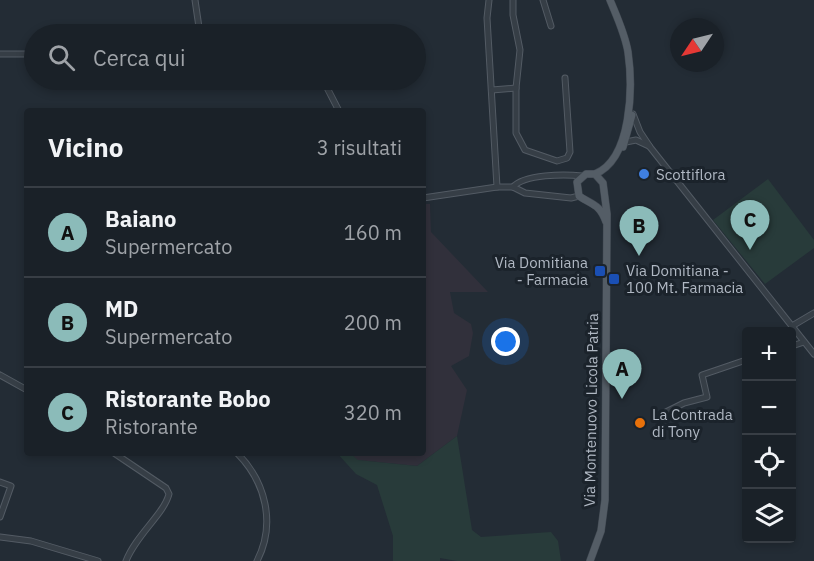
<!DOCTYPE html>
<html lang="it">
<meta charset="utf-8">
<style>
:root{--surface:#1a2128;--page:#232930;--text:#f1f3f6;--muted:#9fa3a8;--line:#383e45;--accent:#8bbbb9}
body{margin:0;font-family:"IBM Plex Sans",sans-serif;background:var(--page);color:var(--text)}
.controls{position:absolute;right:18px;bottom:18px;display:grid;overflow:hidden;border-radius:6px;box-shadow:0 3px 9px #0003}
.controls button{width:54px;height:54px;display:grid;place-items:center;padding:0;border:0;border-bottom:2px solid var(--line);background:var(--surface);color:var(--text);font:30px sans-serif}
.compass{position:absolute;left:670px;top:18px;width:54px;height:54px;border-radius:50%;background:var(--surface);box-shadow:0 3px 9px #0003;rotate:235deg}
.you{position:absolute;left:506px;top:342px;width:21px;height:21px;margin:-15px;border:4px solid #fff;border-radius:50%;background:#1a73e8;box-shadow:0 0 0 9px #1a73e833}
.badge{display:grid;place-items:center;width:39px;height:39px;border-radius:50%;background:var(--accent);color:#111;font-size:20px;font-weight:700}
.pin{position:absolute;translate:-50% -50px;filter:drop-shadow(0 2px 3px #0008)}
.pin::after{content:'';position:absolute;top:32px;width:21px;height:18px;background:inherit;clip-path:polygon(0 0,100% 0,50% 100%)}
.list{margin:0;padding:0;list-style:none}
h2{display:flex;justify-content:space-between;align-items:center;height:78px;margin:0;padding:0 24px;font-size:26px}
h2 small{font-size:20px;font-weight:400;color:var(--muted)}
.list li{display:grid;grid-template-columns:39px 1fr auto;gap:18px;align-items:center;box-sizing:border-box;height:90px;padding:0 24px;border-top:2px solid var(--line)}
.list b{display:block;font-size:22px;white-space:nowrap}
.list p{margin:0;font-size:20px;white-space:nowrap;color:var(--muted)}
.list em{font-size:20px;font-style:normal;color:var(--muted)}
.icon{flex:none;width:33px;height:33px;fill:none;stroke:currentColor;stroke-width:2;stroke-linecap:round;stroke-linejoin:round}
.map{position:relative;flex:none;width:814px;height:561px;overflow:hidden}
.search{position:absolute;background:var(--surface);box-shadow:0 3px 9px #0003;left:24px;top:24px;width:402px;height:66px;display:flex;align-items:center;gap:15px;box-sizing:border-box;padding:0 21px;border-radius:33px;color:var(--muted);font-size:22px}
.panel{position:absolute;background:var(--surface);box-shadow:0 3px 9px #0003;left:24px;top:108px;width:402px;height:348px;border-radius:6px}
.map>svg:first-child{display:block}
</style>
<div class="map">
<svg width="814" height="561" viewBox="0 0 814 561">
<rect width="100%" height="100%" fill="#232c35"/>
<path fill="#31303b" d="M 423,204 L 430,204 L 431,232 L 488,292 L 450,292 L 454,313 L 471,324 L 473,333 L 469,356 L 451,366 L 467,390 L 457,436 L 417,466 L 357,460 L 350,453 L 423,453 Z"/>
<g fill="#283b3a">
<path d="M 768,179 L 814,240 L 814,248 L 765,284 L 713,220 Z"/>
<path d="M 457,436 L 472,530 L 481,537 L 551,532 L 558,541 L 561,561 L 457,561 L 440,558 L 440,561 L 393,561 L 393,536 L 377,485 L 356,474 L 337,453 L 350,453 L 358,460 L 417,466 Z"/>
</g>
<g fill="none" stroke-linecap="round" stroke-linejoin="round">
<defs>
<g id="minor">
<path d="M 195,0 L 200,34"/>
<path d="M 489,0 L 487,18 L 497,187"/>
<path d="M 513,0 L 513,15 L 520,50 L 516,88 L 516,133 L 525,150 L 557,161 L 567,158 L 570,152 L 565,78"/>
<path d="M 543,0 L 551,26"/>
<path d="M 0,54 L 34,54"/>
<path d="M 173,80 L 178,82 L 180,80"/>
<path d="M 323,80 L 339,111"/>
<path d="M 492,90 L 516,88"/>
<path d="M 633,114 L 640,132 L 650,147 L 814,354"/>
<path d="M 626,142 L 636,140 L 649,146"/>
<path d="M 513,187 C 524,174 565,174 582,176"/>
<path d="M 423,198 L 497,187 L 513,187 L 525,193 L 571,198 L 579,196"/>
<path d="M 792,326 L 814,313"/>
<path d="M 792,346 L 804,342"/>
<path d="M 0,375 L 27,390"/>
<path d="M 666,412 L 684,403 L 707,397 L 702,375 L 746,360"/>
<path d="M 114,453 L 166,488 L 169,494 C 164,514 136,535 126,561"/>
<path d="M 237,453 C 266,482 276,524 257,561"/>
<path d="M 0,482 L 11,486 L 0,517"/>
<path d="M 0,537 L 31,541 L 98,561"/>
</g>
<g id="major">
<path d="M 623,147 L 632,115"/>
<path d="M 595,174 C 632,159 633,87 628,52 C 625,34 617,17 610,0"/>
<path d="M 590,561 L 601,531 L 605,500 L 607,214 L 603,183 L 595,174 L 586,174 L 577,182 L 579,196 C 592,205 600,204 606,222"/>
</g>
</defs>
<use href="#minor" stroke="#535b64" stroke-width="7"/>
<use href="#major" stroke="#3f4750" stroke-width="8"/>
<use href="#minor" stroke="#363e46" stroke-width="5"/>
<use href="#major" stroke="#545d66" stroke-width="7"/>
</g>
<circle fill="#3f7fe0" stroke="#1b232b" stroke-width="2" cx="644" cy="174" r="6"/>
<g fill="#1a4fb4" stroke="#1b232b" stroke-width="2">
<rect x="594" y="265" width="12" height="12" rx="3"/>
<rect x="608" y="273" width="12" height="12" rx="3"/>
</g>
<circle fill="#e8710a" stroke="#1b232b" stroke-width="2" cx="640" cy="423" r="6"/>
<g text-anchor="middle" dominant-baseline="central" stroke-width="6" stroke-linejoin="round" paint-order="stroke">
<g font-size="15" fill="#b0b8c3" stroke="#1b232b" text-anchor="start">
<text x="656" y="174">Scottiflora</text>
<text x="588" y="262" text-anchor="end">Via Domitiana<tspan x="588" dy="17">- Farmacia</tspan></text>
<text x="626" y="270">Via Domitiana -<tspan x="626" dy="17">100 Mt. Farmacia</tspan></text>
<text x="652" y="414">La Contrada<tspan x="652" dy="17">di Tony</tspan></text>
</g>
<g font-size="15" fill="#b0b8c3" stroke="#1b232b">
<text transform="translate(591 410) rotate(-89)">Via Montenuovo Licola Patria</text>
</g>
</g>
</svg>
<div class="controls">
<button>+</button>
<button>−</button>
<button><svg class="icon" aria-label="locate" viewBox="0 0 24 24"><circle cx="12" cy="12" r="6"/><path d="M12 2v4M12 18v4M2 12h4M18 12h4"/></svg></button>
<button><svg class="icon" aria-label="layers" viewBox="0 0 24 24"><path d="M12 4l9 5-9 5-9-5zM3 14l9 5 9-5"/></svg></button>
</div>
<svg class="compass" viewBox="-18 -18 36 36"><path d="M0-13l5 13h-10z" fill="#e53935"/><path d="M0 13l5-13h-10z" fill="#9fa3a8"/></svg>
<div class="you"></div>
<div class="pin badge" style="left:622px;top:399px">A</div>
<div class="pin badge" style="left:639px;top:256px">B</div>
<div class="pin badge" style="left:750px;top:250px">C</div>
<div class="search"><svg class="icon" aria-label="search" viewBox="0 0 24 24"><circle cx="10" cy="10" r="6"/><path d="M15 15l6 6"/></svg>Cerca qui</div>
<section class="panel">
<h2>Vicino<small>3 risultati</small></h2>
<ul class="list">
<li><span class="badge">A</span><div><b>Baiano</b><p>Supermercato</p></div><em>160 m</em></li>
<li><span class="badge">B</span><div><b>MD</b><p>Supermercato</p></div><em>200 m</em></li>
<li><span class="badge">C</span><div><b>Ristorante Bobo</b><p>Ristorante</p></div><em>320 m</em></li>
</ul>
</section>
</div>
